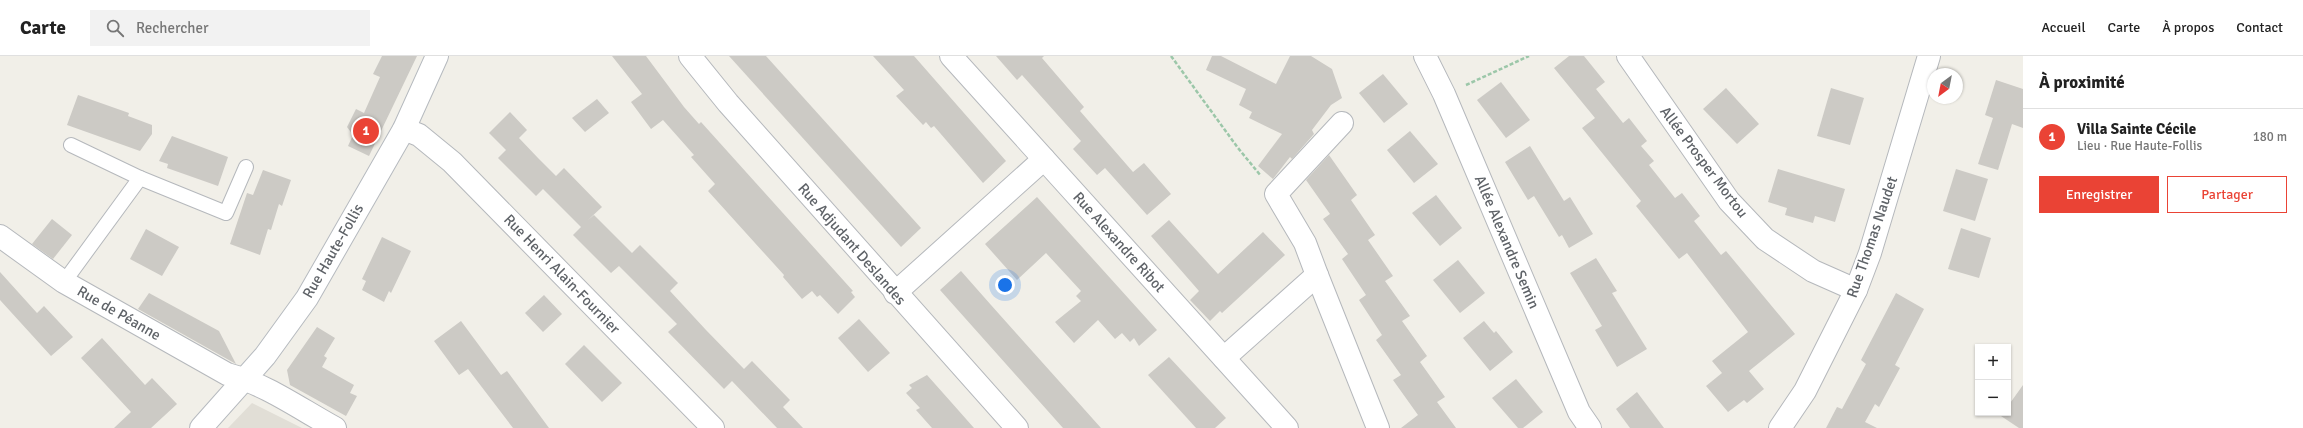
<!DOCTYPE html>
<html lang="fr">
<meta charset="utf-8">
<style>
:root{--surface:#fff;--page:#f2f2f2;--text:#222;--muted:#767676;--line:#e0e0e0;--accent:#ea4335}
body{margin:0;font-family:Signika,sans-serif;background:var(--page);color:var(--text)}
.controls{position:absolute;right:12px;bottom:12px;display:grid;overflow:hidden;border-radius:0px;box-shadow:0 1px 3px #0004}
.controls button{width:36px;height:36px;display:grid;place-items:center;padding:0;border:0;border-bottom:1px solid var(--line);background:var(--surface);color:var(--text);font:20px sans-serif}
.compass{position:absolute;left:1927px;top:12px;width:36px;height:36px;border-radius:50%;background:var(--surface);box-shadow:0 1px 3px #0004;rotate:212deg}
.you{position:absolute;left:1005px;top:229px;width:14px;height:14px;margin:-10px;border:3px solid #fff;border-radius:50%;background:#1a73e8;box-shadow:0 0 0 6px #1a73e833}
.badge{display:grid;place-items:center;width:26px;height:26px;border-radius:50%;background:var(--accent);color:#fff;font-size:13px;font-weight:700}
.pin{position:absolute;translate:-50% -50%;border:2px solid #fff;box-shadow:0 1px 4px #0006}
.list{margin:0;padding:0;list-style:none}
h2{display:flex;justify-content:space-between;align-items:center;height:52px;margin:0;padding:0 16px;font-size:17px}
h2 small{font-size:13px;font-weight:400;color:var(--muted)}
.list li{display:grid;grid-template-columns:26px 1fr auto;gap:12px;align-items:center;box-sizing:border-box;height:56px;padding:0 16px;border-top:1px solid var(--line)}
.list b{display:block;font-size:15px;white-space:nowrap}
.list p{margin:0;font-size:13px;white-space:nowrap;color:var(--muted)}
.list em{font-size:13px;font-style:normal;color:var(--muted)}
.actions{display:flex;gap:8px;padding:12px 16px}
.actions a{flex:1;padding:9px 0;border:1px solid var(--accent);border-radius:0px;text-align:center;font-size:14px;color:var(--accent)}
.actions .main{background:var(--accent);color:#fff}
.icon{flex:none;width:22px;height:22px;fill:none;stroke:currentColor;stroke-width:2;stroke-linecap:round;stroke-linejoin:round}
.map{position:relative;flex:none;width:2023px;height:372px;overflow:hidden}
header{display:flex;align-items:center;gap:24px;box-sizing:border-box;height:56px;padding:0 20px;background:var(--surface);border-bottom:1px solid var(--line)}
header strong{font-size:19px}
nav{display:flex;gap:22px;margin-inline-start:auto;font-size:14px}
.search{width:280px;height:36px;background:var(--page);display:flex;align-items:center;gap:10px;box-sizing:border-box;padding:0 14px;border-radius:0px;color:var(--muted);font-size:15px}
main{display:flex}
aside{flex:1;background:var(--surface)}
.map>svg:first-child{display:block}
</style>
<header>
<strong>Carte</strong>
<div class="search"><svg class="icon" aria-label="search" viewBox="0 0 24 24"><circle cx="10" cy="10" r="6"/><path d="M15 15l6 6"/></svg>Rechercher</div>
<nav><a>Accueil</a><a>Carte</a><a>À propos</a><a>Contact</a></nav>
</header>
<main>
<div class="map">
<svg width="2023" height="372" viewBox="0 0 2023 372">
<rect width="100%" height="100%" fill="#f1efe8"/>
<path fill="#e1ded6" d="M 252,347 L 302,372 L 228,372 Z"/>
<g fill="#cccac5">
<path d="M 382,0 L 417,0 L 369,100 L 348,90 L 353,79 L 347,71 L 356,53 L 364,57 L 380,21 L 373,18 Z"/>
<path d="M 612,0 L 646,0 L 684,51 L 699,68 L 701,66 L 853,235 L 851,236 L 855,241 L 838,258 L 820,239 L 817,241 L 812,235 L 802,243 L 783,221 L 784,219 L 708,135 L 715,128 L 691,101 L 694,99 L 663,64 L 651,73 L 631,46 L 642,38 Z"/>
<path d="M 729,0 L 766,0 L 921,172 L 901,191 Z"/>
<path d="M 873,0 L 914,0 L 1006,105 L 983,127 L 934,70 L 931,72 L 926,66 L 923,69 L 896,40 L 904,34 Z"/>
<path d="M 996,0 L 1044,0 L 1042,2 L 1084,51 L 1080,55 L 1133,116 L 1144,107 L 1171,138 L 1147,159 L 1105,112 L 1097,119 L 1073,93 L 1081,85 L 1022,19 L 1017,24 Z"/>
<path d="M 1212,0 L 1221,0 L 1276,28 L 1290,0 L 1311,0 L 1332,13 L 1342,42 L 1331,49 L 1312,74 L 1314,78 L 1292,103 L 1290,101 L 1273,123 L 1258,110 L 1282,78 L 1249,62 L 1252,56 L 1239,49 L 1246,33 L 1206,14 Z"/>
<path d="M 1569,0 L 1584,0 L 1605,26 L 1596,33 L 1623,67 L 1629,62 L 1647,85 L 1641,90 L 1654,105 L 1649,109 L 1675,142 L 1682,137 L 1700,160 L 1694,165 L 1721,199 L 1726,195 L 1795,278 L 1749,315 L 1764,333 L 1747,347 L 1744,344 L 1728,356 L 1706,330 L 1722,317 L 1712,305 L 1748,276 L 1687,197 L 1679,203 L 1657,176 L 1636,150 L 1641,145 L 1582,72 L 1595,62 L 1554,12 Z"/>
<path d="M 1383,18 L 1408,48 L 1384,67 L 1359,37 Z"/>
<path d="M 1996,24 L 2023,33 L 2023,72 L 2012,68 L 1998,114 L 1978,108 L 1993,62 L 1985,59 Z"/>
<path d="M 1501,26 L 1530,64 L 1506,82 L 1477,44 Z"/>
<path d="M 1726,32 L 1759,68 L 1737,88 L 1703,53 Z"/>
<path d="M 1831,32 L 1864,42 L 1850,89 L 1817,80 Z"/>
<path d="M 78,39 L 129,57 L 128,60 L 152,69 L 152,78 L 140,95 L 67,69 Z"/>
<path d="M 597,43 L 609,57 L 585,76 L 572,62 Z"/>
<path d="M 510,56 L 527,74 L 519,82 L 538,102 L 556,120 L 564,112 L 602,151 L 588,164 L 594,159 L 632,197 L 640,189 L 678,227 L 670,235 L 706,274 L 744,313 L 752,305 L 790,344 L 783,351 L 803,372 L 777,372 L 732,325 L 724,333 L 668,276 L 677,268 L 619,210 L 611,217 L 573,179 L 581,171 L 543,133 L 536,140 L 498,102 L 506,94 L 489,77 Z"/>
<path d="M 1410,75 L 1438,108 L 1414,127 L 1387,94 Z"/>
<path d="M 172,80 L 228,101 L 218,130 L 167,112 L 168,108 L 159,105 Z"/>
<path d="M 1530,90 L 1564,145 L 1570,141 L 1593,178 L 1569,192 L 1562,179 L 1559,181 L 1534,140 L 1528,144 L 1505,106 Z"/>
<path d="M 1329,99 L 1357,139 L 1351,144 L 1375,179 L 1368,184 L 1393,220 L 1385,225 L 1410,260 L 1402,265 L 1427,300 L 1420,306 L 1445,341 L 1437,346 L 1456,372 L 1401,372 L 1418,359 L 1393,324 L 1401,319 L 1376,284 L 1382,279 L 1359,244 L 1366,239 L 1342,203 L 1348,198 L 1323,163 L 1330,158 L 1306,124 Z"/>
<path d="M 1778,113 L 1845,133 L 1835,166 L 1815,160 L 1813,167 L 1785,159 L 1787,152 L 1768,146 Z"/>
<path d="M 1956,113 L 1988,123 L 1975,165 L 1943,155 Z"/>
<path d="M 263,114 L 291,124 L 282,150 L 279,148 L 271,174 L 268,173 L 260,199 L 230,188 L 247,137 L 253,139 Z"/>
<path d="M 1436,139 L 1462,172 L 1440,190 L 1412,157 Z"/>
<path d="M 1037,141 L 1157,274 L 1139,290 L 1134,282 L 1130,286 L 1122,277 L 1115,283 L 1098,264 L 1074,287 L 1055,266 L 1081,245 L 1076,240 L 1081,235 L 1046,197 L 1017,224 L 985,188 Z"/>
<path d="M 52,163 L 72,179 L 53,203 L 32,188 Z"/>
<path d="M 1169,164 L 1218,218 L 1263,176 L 1285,199 L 1222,257 L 1220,255 L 1210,265 L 1190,244 L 1199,235 L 1151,180 Z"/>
<path d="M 1961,172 L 1991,182 L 1979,222 L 1948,213 Z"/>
<path d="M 146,173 L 179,191 L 162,220 L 130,203 Z"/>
<path d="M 382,181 L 411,195 L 391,237 L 389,235 L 384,246 L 362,234 L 366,225 L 362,223 Z"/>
<path d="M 1596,202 L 1617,235 L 1612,237 L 1647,293 L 1617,311 L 1595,274 L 1602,270 L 1570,217 Z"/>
<path d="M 1458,204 L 1485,237 L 1460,257 L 1433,224 Z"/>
<path d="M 961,215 L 991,249 L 1101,372 L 1063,372 L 940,234 Z"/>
<path d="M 0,216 L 37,257 L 44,250 L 73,281 L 51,300 L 0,244 Z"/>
<path d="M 149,237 L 219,275 L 236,308 L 138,253 Z"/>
<path d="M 1896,237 L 1924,253 L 1895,309 L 1900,312 L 1879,351 L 1875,348 L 1865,366 L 1877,372 L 1826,372 L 1837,351 L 1842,353 L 1866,308 L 1861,304 Z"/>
<path d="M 544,239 L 562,258 L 543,276 L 525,257 Z"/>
<path d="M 859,263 L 890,297 L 868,316 L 838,282 Z"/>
<path d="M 461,265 L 501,319 L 507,315 L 549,372 L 513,372 L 468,313 L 459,319 L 434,285 Z"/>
<path d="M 1484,265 L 1494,277 L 1496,275 L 1513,296 L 1490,315 L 1463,282 Z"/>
<path d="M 317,271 L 335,282 L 324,300 L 327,302 L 322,311 L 354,329 L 350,337 L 357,340 L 346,360 L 290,329 L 287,314 Z"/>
<path d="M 102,282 L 145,329 L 152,322 L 177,348 L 151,372 L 114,372 L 131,356 L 81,302 Z"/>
<path d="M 584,289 L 622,327 L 602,346 L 565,308 Z"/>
<path d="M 1169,301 L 1226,362 L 1215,372 L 1196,372 L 1148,319 Z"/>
<path d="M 927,319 L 951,346 L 974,372 L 932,372 L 916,354 L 920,352 L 906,337 L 912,332 L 909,329 Z"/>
<path d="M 1516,323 L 1543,356 L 1523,372 L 1518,372 L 1492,342 Z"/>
<path d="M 2023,329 L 2023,372 L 2019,372 L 2001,360 L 2003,357 L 2008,357 L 2008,350 Z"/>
<path d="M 1637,336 L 1664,372 L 1630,372 L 1616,353 Z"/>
</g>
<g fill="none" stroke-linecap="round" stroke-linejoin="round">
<defs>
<g id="lane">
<path d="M 140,122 L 226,157 L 246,111"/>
<path d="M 64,226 L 140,122 L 71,89"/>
</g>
<g id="street">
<path d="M 690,0 L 728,47 L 1017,372"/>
<path d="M 951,0 L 1287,372"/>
<path d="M 1425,0 L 1444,38 L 1579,356 L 1590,372"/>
<path d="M 1628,0 L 1729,145 L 1765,183 L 1813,215 L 1856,234"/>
<path d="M 404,73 L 419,79 L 452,106 L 713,372"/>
<path d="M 0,180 L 64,226 L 227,318 C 266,328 300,353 335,372"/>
<path d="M 1317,219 L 1378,372"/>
<path d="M 895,237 L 1044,103"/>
<path d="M 1224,302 L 1317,219 L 1305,187 L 1276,138 L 1342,67"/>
<path d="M 1780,372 L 1805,335 L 1856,234 L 1870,197 L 1929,0"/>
</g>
<path id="secondary" d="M 201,372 L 265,300 L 307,242 L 404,73 L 437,0"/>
</defs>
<use href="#lane" stroke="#b5b8bc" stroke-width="16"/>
<use href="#street" stroke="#b5b8bc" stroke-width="24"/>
<use href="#secondary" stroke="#b6babf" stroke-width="24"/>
<g stroke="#9cc7a9" stroke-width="2.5" stroke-dasharray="4 2" stroke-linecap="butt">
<path d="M 1171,0 L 1238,92 L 1261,120"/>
<path d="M 1466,29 L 1529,0"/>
</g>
<use href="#lane" stroke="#fff" stroke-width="14"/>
<use href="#street" stroke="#fff" stroke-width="22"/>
<use href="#secondary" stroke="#fff" stroke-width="22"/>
</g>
<g text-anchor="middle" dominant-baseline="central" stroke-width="4" stroke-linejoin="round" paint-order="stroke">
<g font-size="15" fill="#5f6368" stroke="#fff">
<text transform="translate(1704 106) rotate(53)">Allée Prosper Mortou</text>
<text transform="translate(1872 181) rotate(-71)">Rue Thomas Naudet</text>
<text transform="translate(1119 186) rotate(48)">Rue Alexandre Ribot</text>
<text transform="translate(1507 186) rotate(67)">Allée Alexandre Semin</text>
<text transform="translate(852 188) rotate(49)">Rue Adjudant Deslandes</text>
<text transform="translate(333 195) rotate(-60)">Rue Haute-Follis</text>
<text transform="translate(562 218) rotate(46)">Rue Henri Alain-Fournier</text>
<text transform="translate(119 257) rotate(30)">Rue de Péanne</text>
</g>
</g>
</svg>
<div class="controls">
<button>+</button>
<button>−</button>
</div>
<svg class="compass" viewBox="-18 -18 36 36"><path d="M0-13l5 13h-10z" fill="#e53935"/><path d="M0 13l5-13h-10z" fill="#767676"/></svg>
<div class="you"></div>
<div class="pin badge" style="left:366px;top:75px">1</div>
</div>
<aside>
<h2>À proximité<small></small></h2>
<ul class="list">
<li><span class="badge">1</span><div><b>Villa Sainte Cécile</b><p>Lieu · Rue Haute-Follis</p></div><em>180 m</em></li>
</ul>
<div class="actions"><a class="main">Enregistrer</a><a>Partager</a></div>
</aside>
</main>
